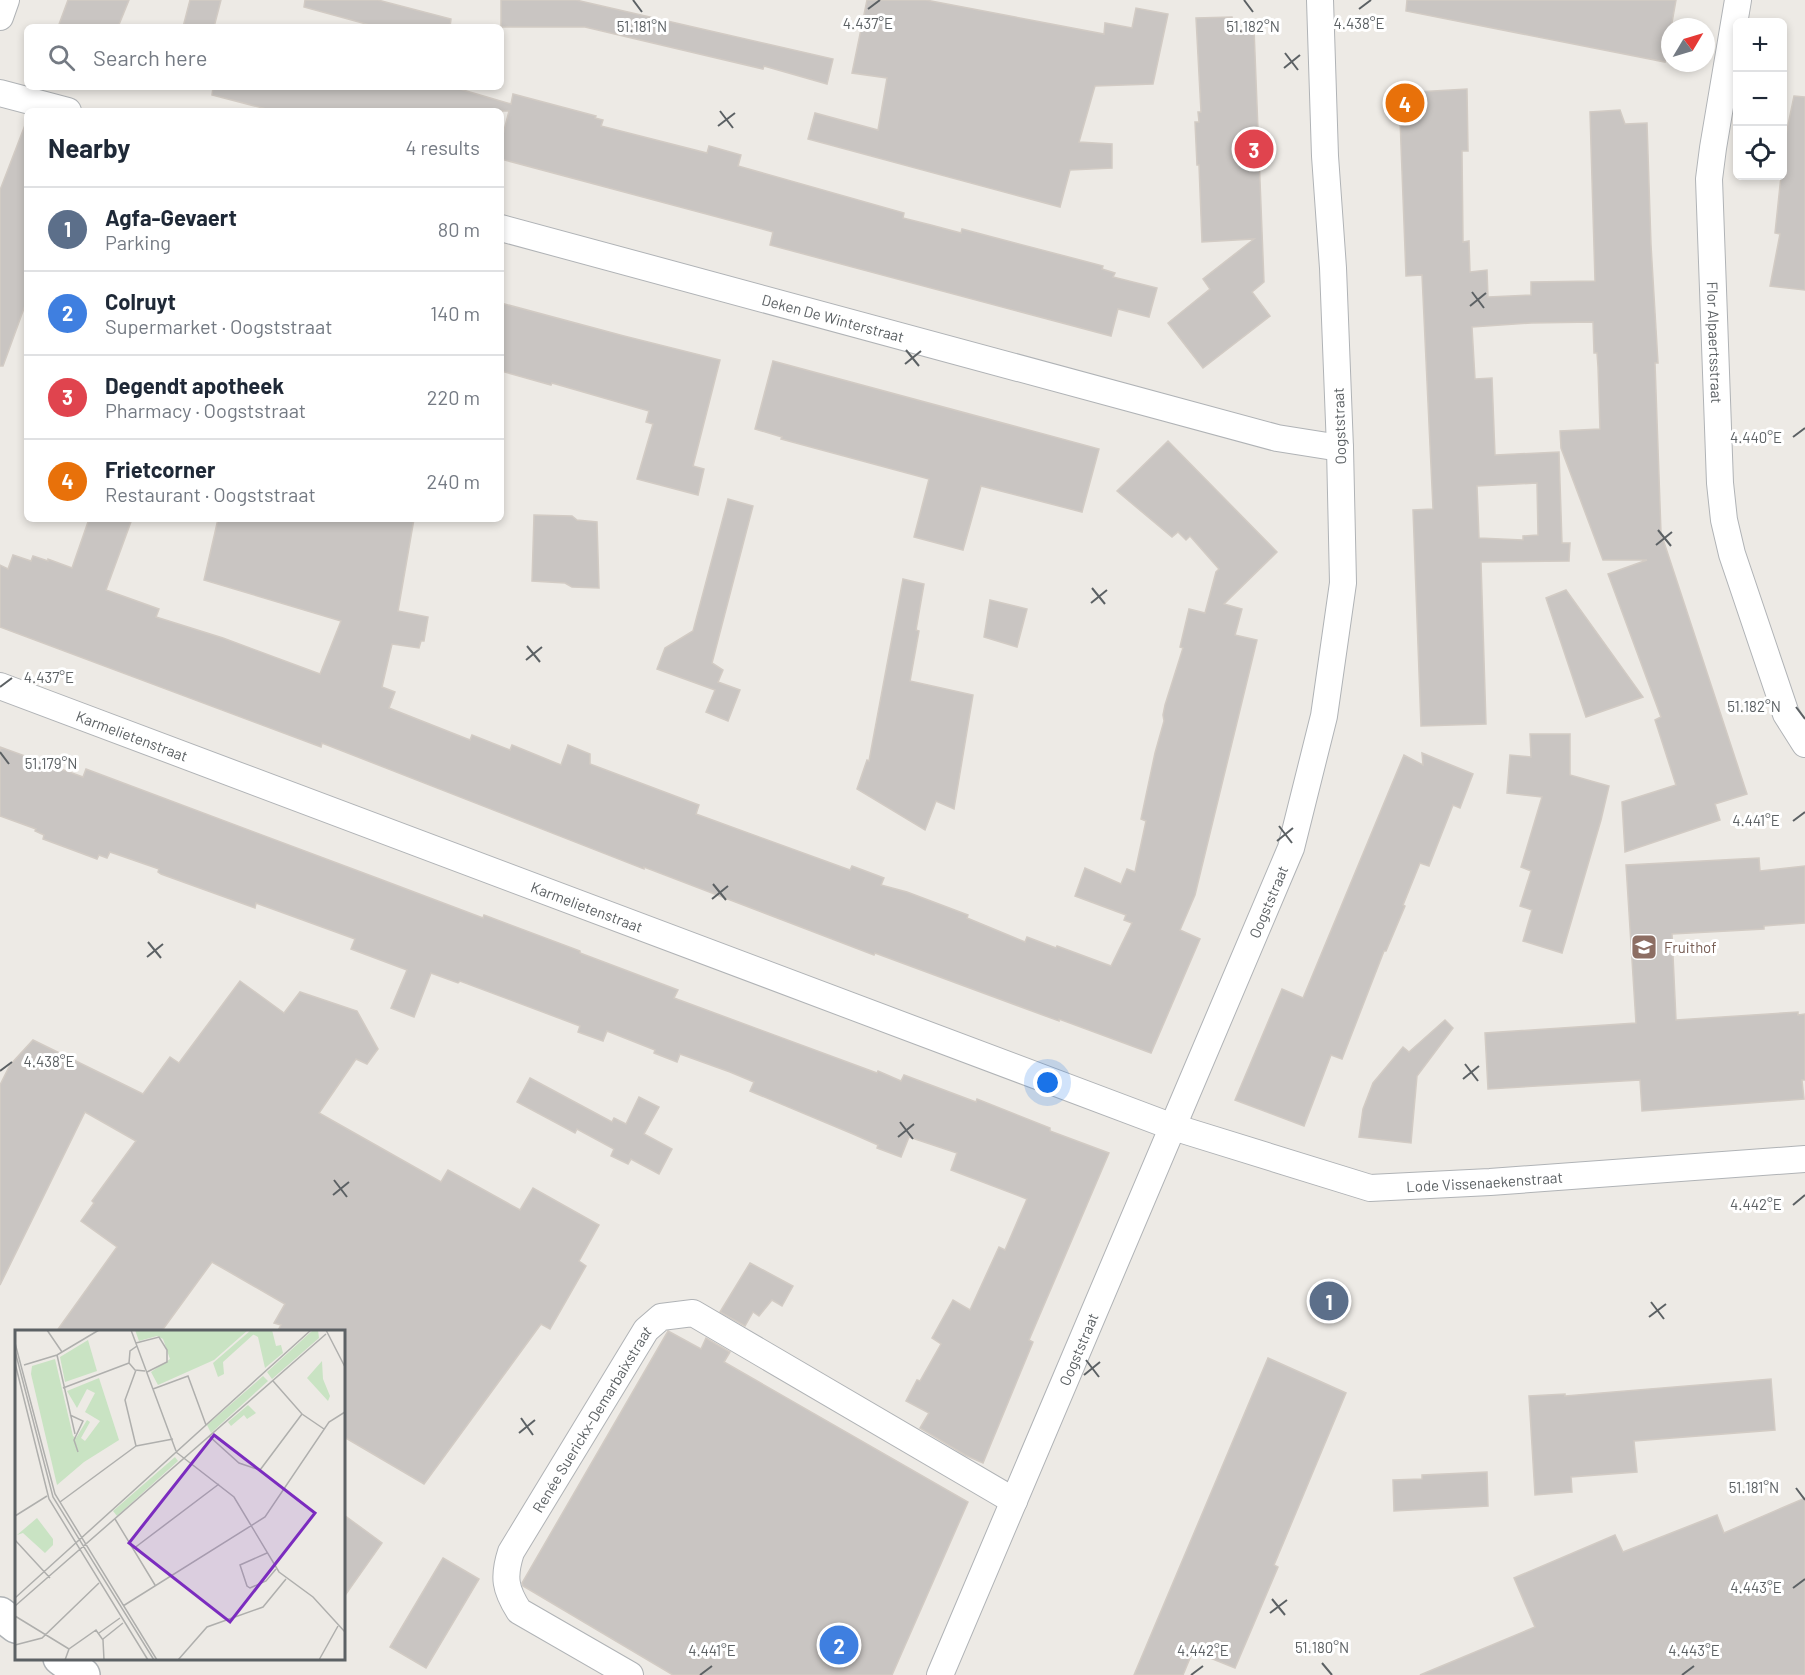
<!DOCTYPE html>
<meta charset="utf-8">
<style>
:root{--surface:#fff;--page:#f2f2f3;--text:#1f2937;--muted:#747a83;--line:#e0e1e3;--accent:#d84051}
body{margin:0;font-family:Barlow,sans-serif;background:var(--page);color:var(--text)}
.controls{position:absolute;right:18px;top:18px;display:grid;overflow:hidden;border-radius:9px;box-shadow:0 3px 9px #0003}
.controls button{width:54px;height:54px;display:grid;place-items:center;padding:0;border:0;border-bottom:2px solid var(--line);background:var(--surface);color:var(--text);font:30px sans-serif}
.compass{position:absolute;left:1661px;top:18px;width:54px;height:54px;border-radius:50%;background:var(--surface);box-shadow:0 3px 9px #0003;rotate:52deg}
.you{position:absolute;left:1048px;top:1083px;width:21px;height:21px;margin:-15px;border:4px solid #fff;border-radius:50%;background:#1a73e8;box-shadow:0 0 0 9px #1a73e833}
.badge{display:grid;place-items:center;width:39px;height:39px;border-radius:50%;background:var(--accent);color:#fff;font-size:20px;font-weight:700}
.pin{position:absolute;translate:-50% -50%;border:3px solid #fff;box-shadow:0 2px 6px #0006}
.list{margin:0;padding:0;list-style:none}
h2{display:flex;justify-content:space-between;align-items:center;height:78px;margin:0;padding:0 24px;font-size:26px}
h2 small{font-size:20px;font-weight:400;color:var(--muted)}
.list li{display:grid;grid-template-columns:39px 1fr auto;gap:18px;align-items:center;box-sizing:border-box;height:84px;padding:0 24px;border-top:2px solid var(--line)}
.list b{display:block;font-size:22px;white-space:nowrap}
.list p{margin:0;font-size:20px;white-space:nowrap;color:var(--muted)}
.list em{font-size:20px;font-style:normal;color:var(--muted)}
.icon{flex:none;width:33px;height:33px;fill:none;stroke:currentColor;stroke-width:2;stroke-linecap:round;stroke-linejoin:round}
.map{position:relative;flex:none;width:1805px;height:1675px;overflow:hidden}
.search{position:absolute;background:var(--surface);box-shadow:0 3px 9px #0003;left:24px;top:24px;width:480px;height:66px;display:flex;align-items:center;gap:15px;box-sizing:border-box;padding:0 21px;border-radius:9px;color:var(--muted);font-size:22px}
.panel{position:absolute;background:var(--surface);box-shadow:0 3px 9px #0003;left:24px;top:108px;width:480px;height:414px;border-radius:9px}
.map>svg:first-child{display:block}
</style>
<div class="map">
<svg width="1805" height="1675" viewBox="0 0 1805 1675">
<rect width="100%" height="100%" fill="#edeae5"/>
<g fill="#c9c5c2" stroke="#d2cbc4" stroke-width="1.5" fill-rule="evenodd">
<path d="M 68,0 L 129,0 L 118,27 L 58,27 Z"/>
<path d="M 190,0 L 221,0 L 214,27 L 183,27 Z"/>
<path d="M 305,0 L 378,0 L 451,19 L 450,27 L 377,27 L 304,7 Z"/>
<path d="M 501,0 L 576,0 L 833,59 L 827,84 L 764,66 L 763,69 L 585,27 L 501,27 Z"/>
<path d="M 867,0 L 926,0 L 1104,34 L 1105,23 L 1132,28 L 1136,8 L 1168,14 L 1153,84 L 1095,86 L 1079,142 L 1112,144 L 1112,168 L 1070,170 L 1060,207 L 808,139 L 815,113 L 878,130 L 887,78 L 852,73 Z"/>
<path d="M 1407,0 L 1676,0 L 1665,62 L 1406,11 Z"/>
<path d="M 1232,17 L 1233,30 L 1254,29 L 1264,282 L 1252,292 L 1270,316 L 1203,368 L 1168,323 L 1210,289 L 1203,279 L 1254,239 L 1202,242 L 1199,165 L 1197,165 L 1195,122 L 1199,122 L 1198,112 L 1201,112 L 1196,18 Z"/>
<path d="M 213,87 L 453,87 L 511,104 L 513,94 L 596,116 L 595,118 L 603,120 L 601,126 L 707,153 L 709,146 L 741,155 L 738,166 L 904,213 L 903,218 L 931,225 L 961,233 L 962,229 L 1103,266 L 1102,269 L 1115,273 L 1113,277 L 1157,288 L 1149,317 L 1118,309 L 1111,336 L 770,245 L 773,232 L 501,159 L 501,142 L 509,111 L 274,111 L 212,95 Z"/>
<path d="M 1467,89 L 1468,151 L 1462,151 L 1463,242 L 1469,241 L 1470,272 L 1487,270 L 1488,297 L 1531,295 L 1531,282 L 1595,281 L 1590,112 L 1620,110 L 1625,124 L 1647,123 L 1651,245 L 1658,363 L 1655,363 L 1661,533 L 1747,794 L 1715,804 L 1720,820 L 1625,852 L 1622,802 L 1676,785 L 1655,720 L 1661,717 L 1608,574 L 1647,560 L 1603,560 L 1561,448 L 1560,431 L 1600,429 L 1598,367 L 1597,353 L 1594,353 L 1593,322 L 1531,323 L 1472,327 L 1475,379 L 1492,378 L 1495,455 L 1559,452 L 1562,543 L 1570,543 L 1569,561 L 1481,562 L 1486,724 L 1421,726 L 1413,510 L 1433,509 L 1422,275 L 1406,276 L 1399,93 ZM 1537,483 L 1538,535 L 1523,536 L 1523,540 L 1479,538 L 1477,486 Z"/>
<path d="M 1794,96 L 1805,97 L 1805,290 L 1770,286 L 1780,234 L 1775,233 L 1781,176 L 1782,176 L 1783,149 Z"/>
<path d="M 25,125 L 27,125 L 27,300 L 3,366 L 0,366 L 0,190 Z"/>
<path d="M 501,303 L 624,336 L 720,360 L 693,466 L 704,469 L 698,495 L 637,479 L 653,424 L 646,422 L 649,411 L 552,383 L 551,385 L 501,371 Z"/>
<path d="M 773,361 L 1099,449 L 1082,512 L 981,486 L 963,550 L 914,537 L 929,479 L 781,439 L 782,437 L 755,429 Z"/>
<path d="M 1168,441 L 1277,552 L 1224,604 L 1242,609 L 1235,635 L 1257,640 L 1195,895 L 1180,930 L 1200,939 L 1151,1053 L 1059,1019 L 1059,1021 L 875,953 L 874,955 L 644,867 L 644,869 L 322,743 L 321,747 L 0,627 L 0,565 L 8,569 L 13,555 L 31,561 L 33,556 L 48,561 L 48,559 L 72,568 L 89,519 L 132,519 L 106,590 L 159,609 L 156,617 L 223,638 L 320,674 L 341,621 L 204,580 L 218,519 L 414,519 L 398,611 L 428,617 L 424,641 L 421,641 L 419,648 L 392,644 L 382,687 L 395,692 L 389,708 L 470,740 L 472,735 L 510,750 L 512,745 L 561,765 L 568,745 L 590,754 L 590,764 L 699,805 L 696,814 L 850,870 L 852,866 L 884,878 L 881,885 L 907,892 L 968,915 L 967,918 L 1025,942 L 1027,937 L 1056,948 L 1057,946 L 1111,966 L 1132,923 L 1124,920 L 1126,915 L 1075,896 L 1085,868 L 1121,884 L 1127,869 L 1135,872 L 1146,821 L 1141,819 L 1155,753 L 1164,721 L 1163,715 L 1165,705 L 1183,648 L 1180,647 L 1189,609 L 1205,613 L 1216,572 L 1219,569 L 1190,536 L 1186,540 L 1178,532 L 1172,537 L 1117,491 Z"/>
<path d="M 728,499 L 753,506 L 712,663 L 723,670 L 718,682 L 740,690 L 728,721 L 706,712 L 715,690 L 657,669 L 665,648 L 693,631 Z"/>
<path d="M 534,515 L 572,516 L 577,520 L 597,522 L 599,588 L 572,587 L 565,583 L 532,581 Z"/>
<path d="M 903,579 L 924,584 L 916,630 L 919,631 L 910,681 L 973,695 L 954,809 L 936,801 L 925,830 L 857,789 L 867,760 L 869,761 Z"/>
<path d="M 1566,590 L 1643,697 L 1586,717 L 1546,598 Z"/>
<path d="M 990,600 L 1027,609 L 1017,647 L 984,637 Z"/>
<path d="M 1530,734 L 1570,734 L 1570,775 L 1609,786 L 1601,820 L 1562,953 L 1523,941 L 1532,910 L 1520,906 L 1531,871 L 1521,867 L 1542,797 L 1507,793 L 1510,755 L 1531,757 Z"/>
<path d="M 0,747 L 83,777 L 86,769 L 377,878 L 483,918 L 484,915 L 580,951 L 580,953 L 678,990 L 674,998 L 877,1073 L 878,1071 L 901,1081 L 904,1075 L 976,1102 L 977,1099 L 1050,1128 L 1050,1131 L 1109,1153 L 1029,1340 L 1033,1342 L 983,1463 L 965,1455 L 920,1428 L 929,1413 L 906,1401 L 917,1380 L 920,1381 L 941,1344 L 932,1338 L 953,1300 L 970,1310 L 999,1247 L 1005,1250 L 1027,1199 L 951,1170 L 957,1153 L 909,1137 L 901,1157 L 877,1148 L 878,1145 L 853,1134 L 750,1091 L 754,1082 L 730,1072 L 680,1054 L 677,1062 L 654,1053 L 655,1050 L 607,1031 L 603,1041 L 578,1032 L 580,1026 L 460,981 L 458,983 L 431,973 L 414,1017 L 391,1008 L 407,970 L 351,949 L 355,939 L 256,903 L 255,908 L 161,874 L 158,872 L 159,869 L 110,852 L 107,858 L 99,855 L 97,859 L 43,839 L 44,835 L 35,831 L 36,829 L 0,816 Z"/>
<path d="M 1422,753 L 1473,774 L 1460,808 L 1453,805 L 1429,866 L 1420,863 L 1403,905 L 1405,906 L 1386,951 L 1384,951 L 1342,1059 L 1331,1055 L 1304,1126 L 1235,1100 L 1282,989 L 1303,998 L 1404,755 L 1423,765 Z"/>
<path d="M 1759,858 L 1760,871 L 1805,866 L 1805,923 L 1764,926 L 1764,929 L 1672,934 L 1676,1020 L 1798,1012 L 1798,1015 L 1805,1014 L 1805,1080 L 1802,1080 L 1804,1099 L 1642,1111 L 1640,1080 L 1488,1089 L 1485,1033 L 1636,1023 L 1626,865 Z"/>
<path d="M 240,981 L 284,1013 L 300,992 L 357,1011 L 378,1049 L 367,1064 L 356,1059 L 319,1113 L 441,1182 L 448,1170 L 520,1210 L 533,1188 L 599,1225 L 579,1261 L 586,1266 L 550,1329 L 541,1324 L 424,1484 L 344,1437 L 344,1332 L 277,1332 L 281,1325 L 274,1323 L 285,1304 L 212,1262 L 161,1332 L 56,1332 L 117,1247 L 81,1221 L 94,1203 L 92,1201 L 136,1141 L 85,1112 L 0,1285 L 0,1085 L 10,1065 L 33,1040 L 143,1094 L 170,1057 L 179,1063 Z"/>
<path d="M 1445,1020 L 1453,1028 L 1417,1076 L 1411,1143 L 1359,1137 L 1363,1109 L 1373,1083 L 1403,1047 L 1409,1052 Z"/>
<path d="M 530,1078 L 612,1122 L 614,1118 L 626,1124 L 639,1097 L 659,1107 L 644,1134 L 672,1149 L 659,1174 L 631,1159 L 628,1164 L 611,1156 L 614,1149 L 577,1129 L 575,1133 L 517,1102 Z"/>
<path d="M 750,1263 L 793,1286 L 782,1306 L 772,1300 L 759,1316 L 753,1312 L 745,1326 L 720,1312 Z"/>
<path d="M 668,1331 L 701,1349 L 706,1338 L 730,1352 L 724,1362 L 968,1502 L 892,1675 L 673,1675 L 523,1586 L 522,1583 Z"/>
<path d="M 1268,1358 L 1346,1393 L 1274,1565 L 1278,1567 L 1235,1668 L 1193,1651 L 1183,1675 L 1134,1675 Z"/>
<path d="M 1771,1379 L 1775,1430 L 1634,1441 L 1637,1472 L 1571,1477 L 1572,1492 L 1535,1495 L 1529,1396 L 1565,1394 L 1565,1396 Z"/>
<path d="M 1487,1472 L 1488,1506 L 1394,1511 L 1393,1480 L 1422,1479 L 1422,1475 Z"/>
<path d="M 1805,1498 L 1805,1675 L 1420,1675 L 1535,1627 L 1514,1578 L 1615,1535 L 1623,1552 L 1717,1515 L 1724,1533 Z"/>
<path d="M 344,1515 L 382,1543 L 344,1597 Z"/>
<path d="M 443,1558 L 479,1579 L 426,1668 L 390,1647 Z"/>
</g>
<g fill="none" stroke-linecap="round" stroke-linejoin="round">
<defs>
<g id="street">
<path id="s1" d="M 1738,0 L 1713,148 L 1709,179 L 1720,483 L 1724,520 L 1732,554 L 1786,714 L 1805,744"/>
<path d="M 0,17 L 6,0"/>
<path d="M 0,93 L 68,111"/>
<path id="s2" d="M 501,228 L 1277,438 L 1340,448"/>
<path id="s3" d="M 0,686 L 1173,1127 L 1370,1188 L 1490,1182 L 1805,1159"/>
<path id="s4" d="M 630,1675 L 519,1611 C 505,1589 503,1577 511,1552 L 646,1330 L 661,1317 L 693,1313 L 1014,1501"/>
<path id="s5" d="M 940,1675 L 1291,848 L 1324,716 L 1343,583 L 1340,448 L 1333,268 L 1325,156 L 1320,0"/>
</g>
<g id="secondary">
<path d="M 0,1614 L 16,1626"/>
<path d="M 60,1658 L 83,1675"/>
</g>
</defs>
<use href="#street" stroke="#b0b3b6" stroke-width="28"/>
<use href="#secondary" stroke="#afb3b6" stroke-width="36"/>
<use href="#street" stroke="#fff" stroke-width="26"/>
<use href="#secondary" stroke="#fff" stroke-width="33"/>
</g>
<path fill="none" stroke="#5c6164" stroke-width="2" d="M 633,0 L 642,12M 1244,0 L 1253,12M 868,9 L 880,0M 1359,9 L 1371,0M 1285,53 L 1298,70M 1284,68 L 1300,55M 720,111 L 733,128M 718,126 L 735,113M 1472,292 L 1484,308M 1470,306 L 1486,293M 906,350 L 919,366M 905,364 L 921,351M 1793,437 L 1805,428M 1658,530 L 1671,546M 1656,545 L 1672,532M 1092,588 L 1105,604M 1091,603 L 1107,590M 527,646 L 540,662M 526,660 L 542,647M 0,687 L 12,678M 1796,707 L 1805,719M 0,752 L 9,764M 1793,821 L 1805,812M 1279,826 L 1292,843M 1277,841 L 1293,828M 713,884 L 726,900M 712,899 L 728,886M 148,942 L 161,958M 147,957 L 163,944M 1465,1064 L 1478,1081M 0,1071 L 12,1062M 1463,1079 L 1479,1066M 900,1122 L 913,1139M 898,1137 L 914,1124M 334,1180 L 347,1197M 333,1195 L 349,1182M 1793,1205 L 1805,1195M 1651,1302 L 1664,1319M 1649,1317 L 1666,1304M 1086,1360 L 1099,1377M 1084,1375 L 1100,1362M 521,1418 L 533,1435M 519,1433 L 535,1420M 1796,1488 L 1805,1500M 1793,1588 L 1805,1579M 1272,1599 L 1285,1615M 1270,1613 L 1287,1600M 1322,1663 L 1332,1675M 700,1675 L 712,1666M 1191,1675 L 1203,1666M 1682,1675 L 1694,1666"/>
<defs>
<symbol id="school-square" viewBox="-11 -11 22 22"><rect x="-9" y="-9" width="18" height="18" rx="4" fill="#8d6e63" stroke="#fff"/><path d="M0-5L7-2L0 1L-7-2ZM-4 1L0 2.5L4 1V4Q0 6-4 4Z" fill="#fff"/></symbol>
</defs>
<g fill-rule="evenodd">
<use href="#school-square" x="1629" y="932" width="30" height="30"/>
</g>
<g text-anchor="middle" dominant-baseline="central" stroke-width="6" stroke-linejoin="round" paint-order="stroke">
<g font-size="15" fill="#5c6164" stroke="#fff">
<text stroke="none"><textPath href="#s2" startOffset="344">Deken De Winterstraat</textPath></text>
<text stroke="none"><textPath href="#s1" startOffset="345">Flor Alpaertsstraat</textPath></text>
<text transform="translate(1339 426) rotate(-92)">Oogststraat</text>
<text stroke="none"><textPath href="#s3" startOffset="141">Karmelietenstraat</textPath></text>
<text stroke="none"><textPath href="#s5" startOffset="840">Oogststraat</textPath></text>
<text stroke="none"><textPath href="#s3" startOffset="627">Karmelietenstraat</textPath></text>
<text stroke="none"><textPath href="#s3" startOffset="1574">Lode Vissenaekenstraat</textPath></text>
<text stroke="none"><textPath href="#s5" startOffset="354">Oogststraat</textPath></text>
<text stroke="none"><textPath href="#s4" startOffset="346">Renée Suerickx-Demarbaixstraat</textPath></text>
</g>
<g font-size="15" fill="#785e54" stroke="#fff" text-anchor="start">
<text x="1664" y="947">Fruithof</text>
</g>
</g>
<g transform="translate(15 1330)">
<rect width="330" height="330" fill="#edeae5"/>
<path d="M 236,0 L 256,0 L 244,6 L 239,4 L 208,32 L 209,44 L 203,47 L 198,33 ZM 307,31 L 308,49 L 315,66 L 313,71 L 292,48 Z" fill="#c9e3c3"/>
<path d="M 237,0 L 257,0 L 261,16 L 266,15 L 268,23 L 250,38 L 243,7 L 234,2 ZM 298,0 L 303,0 L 304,8 L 257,49 L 252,42 ZM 248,46 L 253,51 L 196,103 L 192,95 ZM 160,127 L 163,131 L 102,186 L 98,181 Z" fill="#c9e3c3"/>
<path d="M 73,10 L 82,41 L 50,52 L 45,27 ZM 40,29 L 58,106 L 61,108 L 72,90 L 75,92 L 66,108 L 70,111 L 85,91 L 70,82 L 80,63 L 72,59 L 62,78 L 52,61 L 84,48 L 104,110 L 69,132 L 42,155 L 16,44 L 17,36 ZM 233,75 L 241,83 L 232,89 L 229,85 L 216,96 L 213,92 Z" fill="#c9e3c3"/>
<path d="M 120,0 L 233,0 L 199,30 L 143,55 L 136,42 L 155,29 L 148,9 L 142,6 L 124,11 ZM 22,188 L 38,209 L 38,215 L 30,223 L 8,203 L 2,205 Z" fill="#c9e3c3"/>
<path fill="none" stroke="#afafad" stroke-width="1.5" d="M 32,0 L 47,22M 116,0 L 161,121M 311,0 L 330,37M 0,13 L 40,164 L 142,330M 121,13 L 144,7 L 152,20 L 152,32 L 132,42M 122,16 L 115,21 L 114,33 L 120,40 L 130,41M 0,21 L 38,167 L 139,330M 42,25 L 60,104M 0,33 L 34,169 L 133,330M 9,35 L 42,25 L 84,0M 258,51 L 287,84 L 309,99M 48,58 L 114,33M 138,59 L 173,46 L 191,95M 55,85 L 68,91 L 59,110 L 63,122M 194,106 L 224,133 L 245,140 L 287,84M 121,116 L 110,70 L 121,40M 121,116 L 158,109M 161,122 L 219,167 L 264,242 L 298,267 L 330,302M 45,172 L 121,116M 0,186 L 32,166M 100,189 L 140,255M 0,210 L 35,248M 118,219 L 204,154M 252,223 L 225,235 L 232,256 L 235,258 L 251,251 L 261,239M 0,268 L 296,0M 0,276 L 311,4M 108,276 L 250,187 L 314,92 L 330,82M 0,286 L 54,319M 83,303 L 88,310 L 89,330M 84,303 L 105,288M 88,309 L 108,293M 0,315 L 27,308 L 84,253M 50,330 L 54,319 L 81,300 L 83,303M 163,330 L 192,297 L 248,277 L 271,249M 304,330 L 323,296"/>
<path fill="#7b2cbf" fill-opacity="0.15" stroke="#7b2cbf" stroke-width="3" d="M 199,105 L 300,183 L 215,292 L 114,213 Z"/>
<rect width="330" height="330" fill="none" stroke="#5c6164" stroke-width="3"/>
</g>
<g font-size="15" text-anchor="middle" fill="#5c6164" stroke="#fff" stroke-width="6" stroke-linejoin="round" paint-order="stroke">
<text x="868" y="29">4.437°E</text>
<text x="1359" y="29">4.438°E</text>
<text x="642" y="32">51.181°N</text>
<text x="1253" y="32">51.182°N</text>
<text x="1756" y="443">4.440°E</text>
<text x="49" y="683">4.437°E</text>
<text x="1754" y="712">51.182°N</text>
<text x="51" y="769">51.179°N</text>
<text x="1756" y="826">4.441°E</text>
<text x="49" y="1067">4.438°E</text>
<text x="1756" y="1210">4.442°E</text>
<text x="1754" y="1493">51.181°N</text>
<text x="1756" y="1593">4.443°E</text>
<text x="1322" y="1653">51.180°N</text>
<text x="712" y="1656">4.441°E</text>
<text x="1203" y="1656">4.442°E</text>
<text x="1694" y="1656">4.443°E</text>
</g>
</svg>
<div class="controls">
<button>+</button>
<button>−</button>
<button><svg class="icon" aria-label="locate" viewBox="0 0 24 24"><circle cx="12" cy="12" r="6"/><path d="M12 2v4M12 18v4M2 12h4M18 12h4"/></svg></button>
</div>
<svg class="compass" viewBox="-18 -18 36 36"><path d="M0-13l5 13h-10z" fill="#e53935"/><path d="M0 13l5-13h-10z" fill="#747a83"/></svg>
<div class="you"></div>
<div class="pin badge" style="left:1329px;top:1301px;background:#5c6f8a">1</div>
<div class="pin badge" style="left:839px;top:1645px;background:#3f7fe0">2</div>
<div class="pin badge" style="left:1254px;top:149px;background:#e0444e">3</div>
<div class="pin badge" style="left:1405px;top:103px;background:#e8710a">4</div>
<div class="search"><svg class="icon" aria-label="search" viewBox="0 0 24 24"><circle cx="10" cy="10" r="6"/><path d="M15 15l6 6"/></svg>Search here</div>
<section class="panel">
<h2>Nearby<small>4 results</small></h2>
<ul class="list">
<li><span class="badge" style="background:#5c6f8a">1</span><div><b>Agfa-Gevaert</b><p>Parking</p></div><em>80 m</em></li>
<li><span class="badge" style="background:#3f7fe0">2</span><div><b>Colruyt</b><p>Supermarket · Oogststraat</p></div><em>140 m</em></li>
<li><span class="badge" style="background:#e0444e">3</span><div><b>Degendt apotheek</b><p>Pharmacy · Oogststraat</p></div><em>220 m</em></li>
<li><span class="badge" style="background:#e8710a">4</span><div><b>Frietcorner</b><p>Restaurant · Oogststraat</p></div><em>240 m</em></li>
</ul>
</section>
</div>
